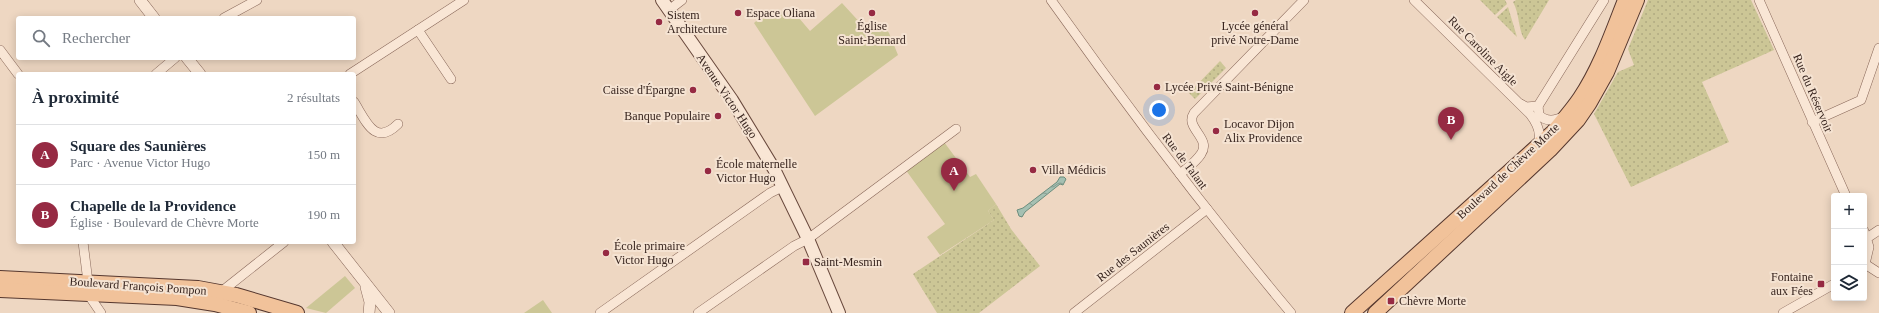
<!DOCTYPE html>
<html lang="fr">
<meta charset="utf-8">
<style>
:root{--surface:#fff;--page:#f2f2f3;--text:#1f2937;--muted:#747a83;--line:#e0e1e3;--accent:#962a43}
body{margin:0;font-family:Georgia,serif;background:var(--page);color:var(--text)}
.controls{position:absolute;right:12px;bottom:12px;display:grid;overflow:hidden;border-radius:4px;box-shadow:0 2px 10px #0003}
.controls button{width:36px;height:36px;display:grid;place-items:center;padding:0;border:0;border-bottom:1px solid var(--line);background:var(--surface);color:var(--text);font:20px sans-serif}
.you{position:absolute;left:1159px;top:110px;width:14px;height:14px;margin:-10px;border:3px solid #fff;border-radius:50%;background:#1a73e8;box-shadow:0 0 0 6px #1a73e833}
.badge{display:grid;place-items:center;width:26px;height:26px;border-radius:50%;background:var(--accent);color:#fff;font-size:13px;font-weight:700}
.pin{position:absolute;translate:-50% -33px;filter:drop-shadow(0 1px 2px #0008)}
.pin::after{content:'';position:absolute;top:21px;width:14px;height:12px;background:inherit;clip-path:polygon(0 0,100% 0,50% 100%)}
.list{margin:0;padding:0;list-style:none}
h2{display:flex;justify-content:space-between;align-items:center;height:52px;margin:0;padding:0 16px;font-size:17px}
h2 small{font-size:13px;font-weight:400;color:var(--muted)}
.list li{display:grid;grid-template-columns:26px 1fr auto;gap:12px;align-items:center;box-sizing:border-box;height:60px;padding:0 16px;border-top:1px solid var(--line)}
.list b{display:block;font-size:15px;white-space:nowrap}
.list p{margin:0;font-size:13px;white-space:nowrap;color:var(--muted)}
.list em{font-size:13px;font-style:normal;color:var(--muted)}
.icon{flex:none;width:22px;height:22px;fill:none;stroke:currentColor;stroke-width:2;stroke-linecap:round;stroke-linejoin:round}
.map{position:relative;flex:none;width:1879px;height:313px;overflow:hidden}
.search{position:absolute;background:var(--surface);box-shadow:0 2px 10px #0003;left:16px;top:16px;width:340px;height:44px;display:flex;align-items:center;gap:10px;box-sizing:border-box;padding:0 14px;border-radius:4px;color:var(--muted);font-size:15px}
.panel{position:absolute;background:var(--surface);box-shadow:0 2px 10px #0003;left:16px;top:72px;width:340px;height:172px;border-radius:4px}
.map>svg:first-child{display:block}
</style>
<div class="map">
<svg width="1879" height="313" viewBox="0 0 1879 313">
<defs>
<pattern id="grass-dots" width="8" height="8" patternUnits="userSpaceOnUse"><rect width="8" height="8" fill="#ccc696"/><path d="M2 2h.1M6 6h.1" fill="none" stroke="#b0aa81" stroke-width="1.8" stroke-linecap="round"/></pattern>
<pattern id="water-waves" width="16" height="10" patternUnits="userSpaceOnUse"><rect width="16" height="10" fill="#a5c0b2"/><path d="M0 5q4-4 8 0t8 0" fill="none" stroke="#879c90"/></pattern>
</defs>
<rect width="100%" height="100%" fill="#eed7c2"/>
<g fill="url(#grass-dots)">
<path d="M 1480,0 L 1505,0 L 1507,4 L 1495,15 Z"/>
<path d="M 1516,0 L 1549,0 L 1525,40 C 1518,31 1520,14 1513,2 Z"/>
<path d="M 1648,0 L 1751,0 L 1774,50 L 1702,82 L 1729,142 L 1631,187 L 1594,114 L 1618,72 L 1634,65 L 1628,49 Z"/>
<path d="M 1508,7 L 1517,37 L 1497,17 Z"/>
<path d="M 1220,61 L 1226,68 L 1195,99 L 1189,93 Z"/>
<path d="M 996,204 L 1011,229 L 1040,266 L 979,313 L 937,313 L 913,274 L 994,220 L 988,211 Z"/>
</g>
<g fill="#ccc696">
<path d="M 842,3 L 864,27 L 870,23 L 882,24 L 889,33 L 898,55 L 815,116 L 754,23 L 763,15 L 779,9 L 786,17 L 793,11 L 810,31 Z"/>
<path d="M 944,142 L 970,177 L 976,174 L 996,204 L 988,211 L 994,220 L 940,255 L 927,237 L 945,224 L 905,169 Z"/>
<path d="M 345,276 L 355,288 L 326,313 L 306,308 Z"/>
<path d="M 543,300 L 552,313 L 524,313 Z"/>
</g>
<path fill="url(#water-waves)" stroke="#6c8e7e" d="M 1060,177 L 1064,177 L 1066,179 L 1063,185 L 1060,184 L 1025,212 L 1022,217 L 1019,216 L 1017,210 L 1023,208 L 1057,182 Z"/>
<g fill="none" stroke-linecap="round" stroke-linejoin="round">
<defs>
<g id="minor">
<path d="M 1051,0 C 1127,107 1207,212 1291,313"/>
<path d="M 1414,0 L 1530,114 C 1537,123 1543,134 1537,145"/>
<path d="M 1759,0 L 1846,196"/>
<path d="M 669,10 L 682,0"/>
<path d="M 224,18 L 257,0"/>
<path d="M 418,30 L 451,79"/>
<path d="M 0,50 L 18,74"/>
<path d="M 156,74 L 175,58"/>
<path d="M 350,74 L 464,0"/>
<path d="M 354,102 C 366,121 375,147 398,124"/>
<path d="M 1521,104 L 1526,107 L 1538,106 L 1604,0"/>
<path d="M 1538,106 L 1539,115 C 1547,123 1556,120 1565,116"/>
<path d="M 1812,122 L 1861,100 L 1879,48"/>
<path d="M 1180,174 C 1187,168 1196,162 1201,154 C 1212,138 1184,128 1194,113 L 1304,0"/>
<path d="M 1864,231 L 1869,247 L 1865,264"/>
<path d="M 1867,238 L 1879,230"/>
<path d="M 83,242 L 88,282"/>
<path d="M 1865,264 L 1879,273"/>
<path d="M 221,292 L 284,242"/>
<path d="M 88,294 L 101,313"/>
<path d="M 600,313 L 770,193 L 782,187"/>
<path d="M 698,313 L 794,246 L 808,239 L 956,129"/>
<path d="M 1074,313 L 1207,209"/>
<path d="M 1783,313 L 1834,284"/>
</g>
<g id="tertiary">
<path d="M 140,0 L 154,18"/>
<path d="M 187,58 L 200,74"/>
<path d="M 333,242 L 389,313"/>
<path d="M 366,287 L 370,302 L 369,313"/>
</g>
<path id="secondary" d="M 662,0 L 732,100 L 774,169 L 808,239 L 839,313"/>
<g id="primary">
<path d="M 0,278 L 198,288 L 236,295 L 297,313"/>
<path d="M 0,290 L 177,298 L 215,304 L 249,313"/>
<path d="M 1352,313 L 1553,132 C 1562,121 1572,110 1580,98 C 1600,68 1612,33 1625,0"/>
<path d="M 1375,313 L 1550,150 L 1578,120 L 1589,104 L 1607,72 L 1637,0"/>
</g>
</defs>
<use href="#minor" stroke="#886759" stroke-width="10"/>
<use href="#tertiary" stroke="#886759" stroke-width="12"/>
<use href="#secondary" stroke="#69493d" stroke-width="14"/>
<use href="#primary" stroke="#55372e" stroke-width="16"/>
<use href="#minor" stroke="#f9e6d5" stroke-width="9"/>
<use href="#tertiary" stroke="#f9e6d5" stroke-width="11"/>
<use href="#secondary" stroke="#f9e6d5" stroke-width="12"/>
<use href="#primary" stroke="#f1c29a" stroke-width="14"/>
</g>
<g fill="#962a43" stroke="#f5e3d2" stroke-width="1.5">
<circle cx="738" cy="13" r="4"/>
<circle cx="872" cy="13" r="4"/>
<circle cx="1255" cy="13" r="4"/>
<circle cx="659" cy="22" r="4"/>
<circle cx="1157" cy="87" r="4"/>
<circle cx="693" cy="90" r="4"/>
<circle cx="718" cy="116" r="4"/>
<circle cx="1216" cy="131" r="4"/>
<circle cx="1033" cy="170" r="4"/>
<circle cx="708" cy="171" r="4"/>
<circle cx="606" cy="253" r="4"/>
<rect x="802" y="258" width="8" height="8" rx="2"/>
<rect x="1817" y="280" width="8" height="8" rx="2"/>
<rect x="1387" y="297" width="8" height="8" rx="2"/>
</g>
<g text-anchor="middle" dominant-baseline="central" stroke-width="4" stroke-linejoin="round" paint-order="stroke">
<g font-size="12" fill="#37241e" stroke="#f5e3d2" text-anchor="start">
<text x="746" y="13">Espace Oliana</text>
<text x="667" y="15">Sistem<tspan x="667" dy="14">Architecture</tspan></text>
<text x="872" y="26" text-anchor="middle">Église<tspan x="872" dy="14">Saint-Bernard</tspan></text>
<text x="1255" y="26" text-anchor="middle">Lycée général<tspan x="1255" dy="14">privé Notre-Dame</tspan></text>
<text x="1165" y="87">Lycée Privé Saint-Bénigne</text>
<text x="685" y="90" text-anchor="end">Caisse d'Épargne</text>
<text x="710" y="116" text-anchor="end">Banque Populaire</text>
<text x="1224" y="124">Locavor Dijon<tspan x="1224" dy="14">Alix Providence</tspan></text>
<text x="716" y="164">École maternelle<tspan x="716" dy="14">Victor Hugo</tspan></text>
<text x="1041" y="170">Villa Médicis</text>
<text x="614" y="246">École primaire<tspan x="614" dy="14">Victor Hugo</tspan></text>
<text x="814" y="262">Saint-Mesmin</text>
<text x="1813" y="277" text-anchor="end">Fontaine<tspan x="1813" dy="14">aux Fées</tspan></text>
<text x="1399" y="301">Chèvre Morte</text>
</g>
<g font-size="12" fill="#37241e" stroke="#f5e3d2">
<text transform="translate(1483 51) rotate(45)">Rue Caroline Aigle</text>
<text transform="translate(1813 93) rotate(67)">Rue du Réservoir</text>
<text transform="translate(727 96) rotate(56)">Avenue Victor Hugo</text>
<text transform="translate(1185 161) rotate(53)">Rue de Talant</text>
<text transform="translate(1508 171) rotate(-43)">Boulevard de Chèvre Morte</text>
<text transform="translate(1133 252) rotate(-38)">Rue des Saunières</text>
<text transform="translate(138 286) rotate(4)">Boulevard François Pompon</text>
</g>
</g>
</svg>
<div class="controls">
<button>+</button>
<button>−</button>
<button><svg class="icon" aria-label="layers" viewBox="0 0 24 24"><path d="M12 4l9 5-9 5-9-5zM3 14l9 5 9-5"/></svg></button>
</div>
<div class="you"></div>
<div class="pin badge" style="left:954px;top:191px">A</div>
<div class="pin badge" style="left:1451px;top:140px">B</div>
<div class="search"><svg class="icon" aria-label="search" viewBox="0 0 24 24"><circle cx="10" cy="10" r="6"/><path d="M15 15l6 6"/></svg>Rechercher</div>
<section class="panel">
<h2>À proximité<small>2 résultats</small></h2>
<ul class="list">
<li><span class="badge">A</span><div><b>Square des Saunières</b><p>Parc · Avenue Victor Hugo</p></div><em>150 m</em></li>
<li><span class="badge">B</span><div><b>Chapelle de la Providence</b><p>Église · Boulevard de Chèvre Morte</p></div><em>190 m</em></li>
</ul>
</section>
</div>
